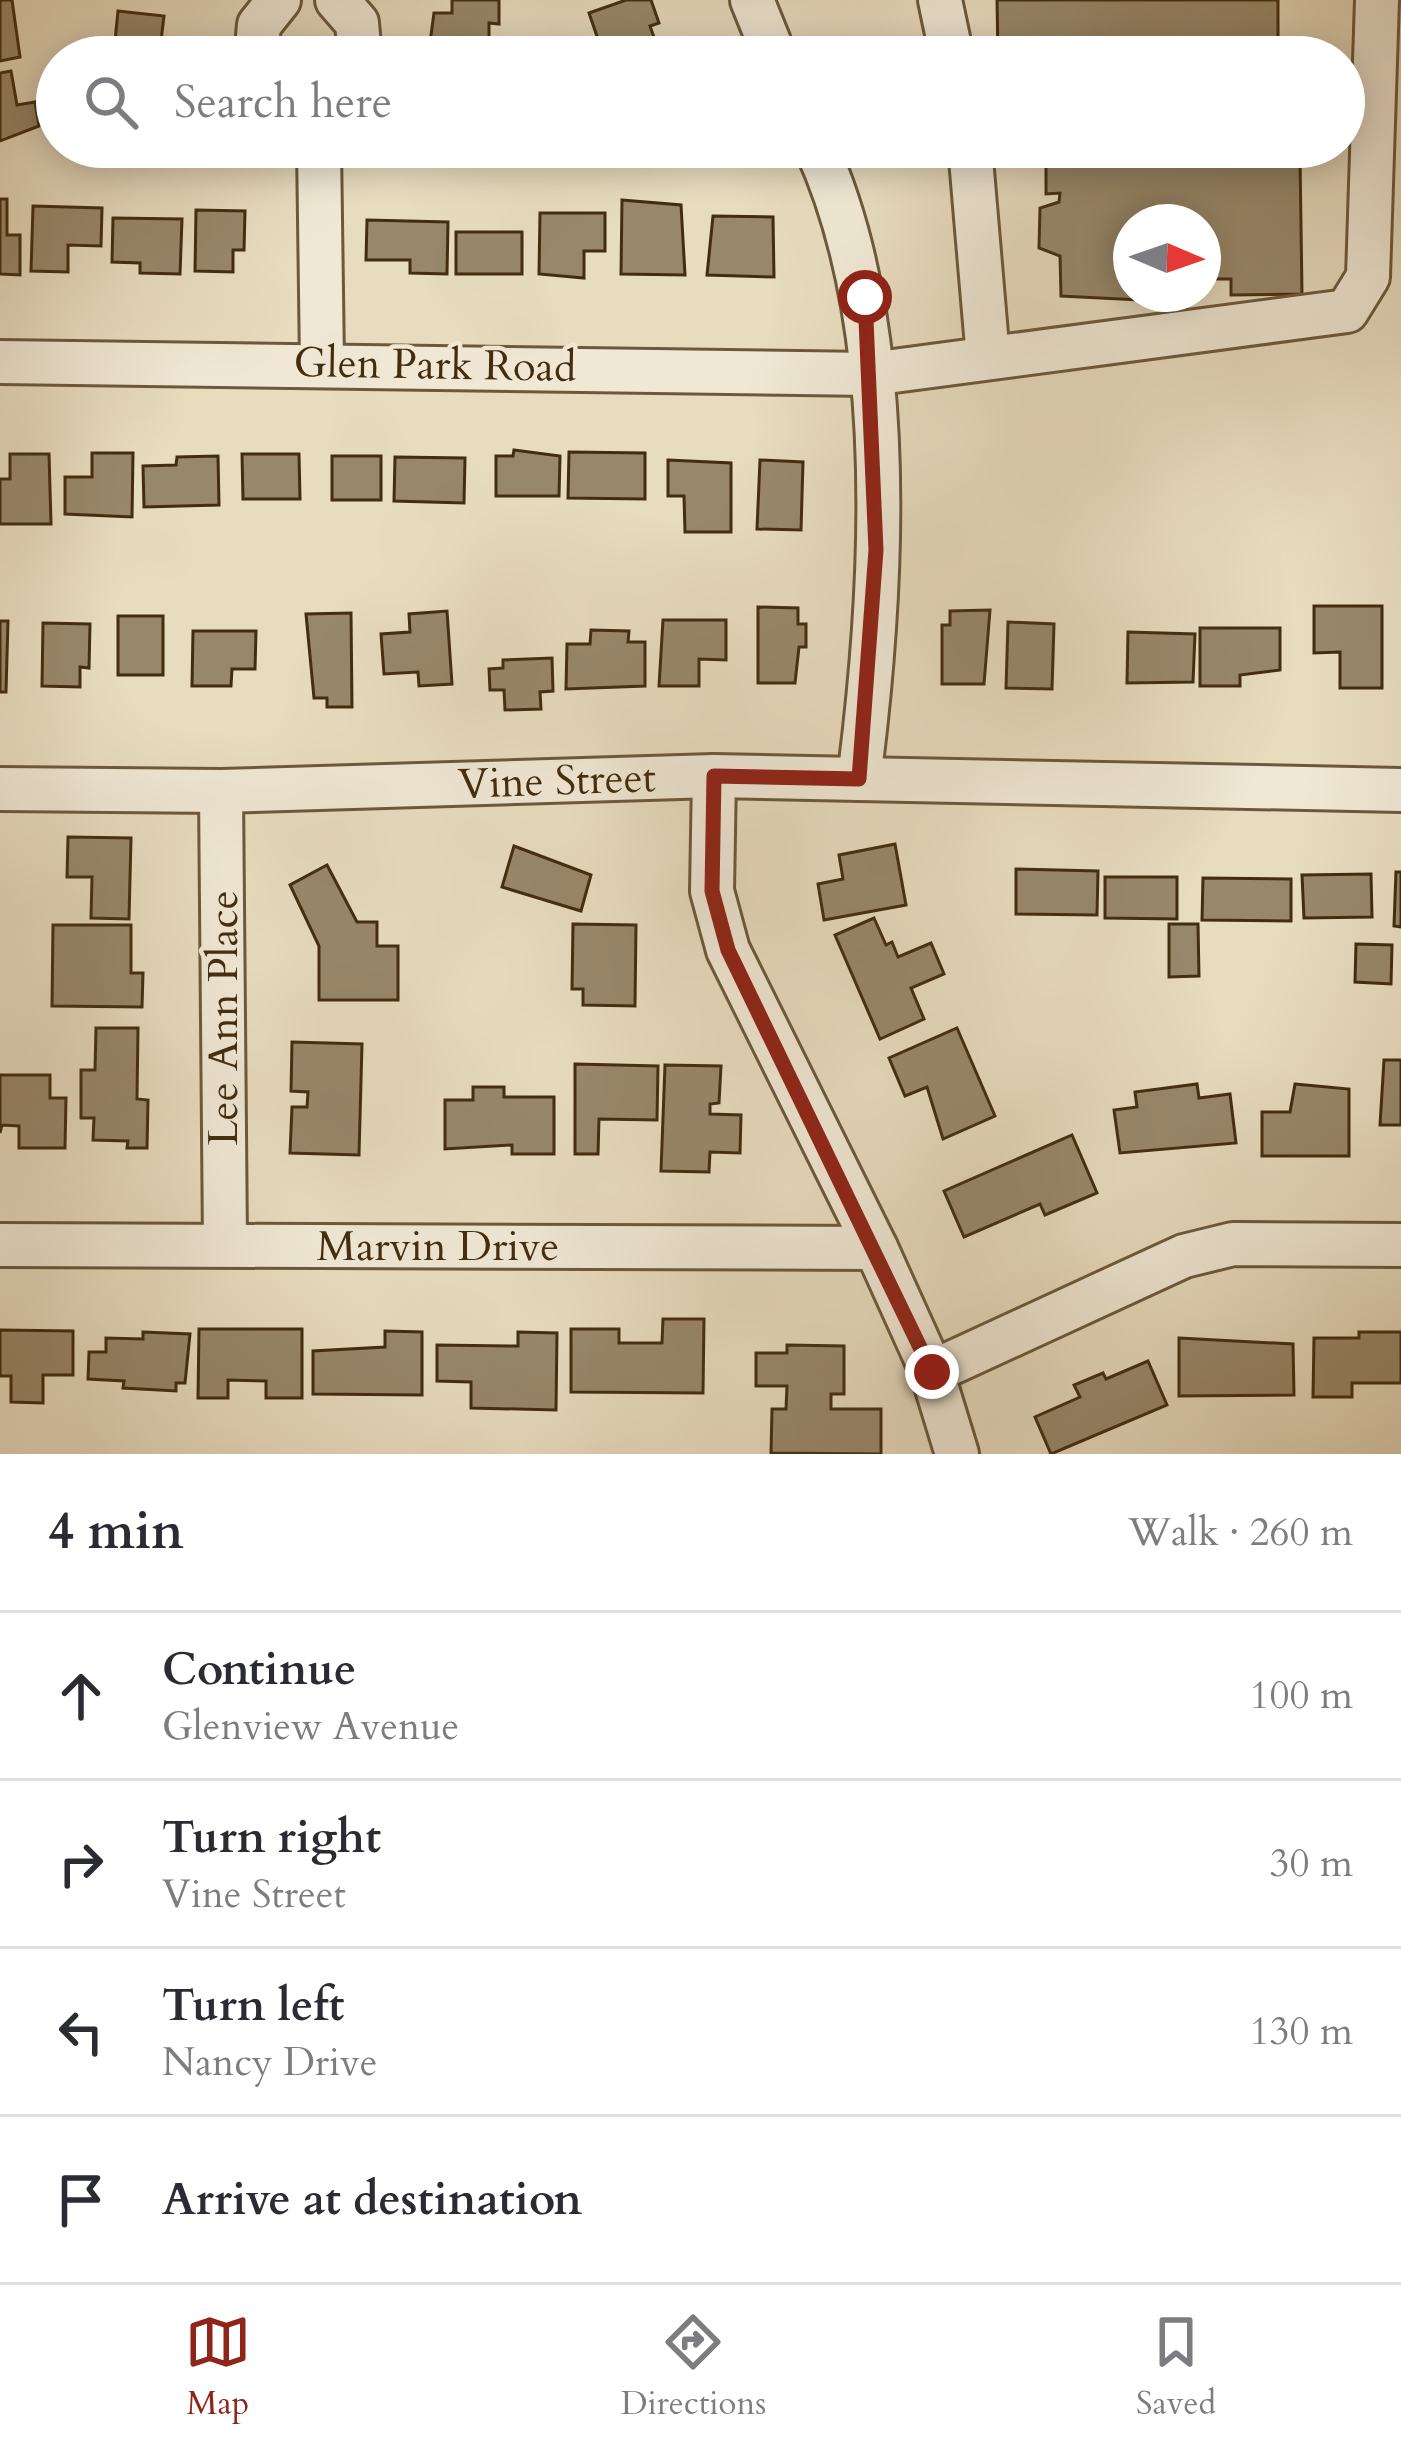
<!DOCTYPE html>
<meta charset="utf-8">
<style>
:root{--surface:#fff;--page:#f7f7f7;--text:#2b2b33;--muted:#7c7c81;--line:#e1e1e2;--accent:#8f2418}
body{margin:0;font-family:Cardo,serif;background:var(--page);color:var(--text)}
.compass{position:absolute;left:1113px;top:204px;width:108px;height:108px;border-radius:50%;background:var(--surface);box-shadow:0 6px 30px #0003;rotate:92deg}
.stop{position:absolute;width:36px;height:36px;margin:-27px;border:9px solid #8f2418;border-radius:50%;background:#fff}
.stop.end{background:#8f2418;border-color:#fff;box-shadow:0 3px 12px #0008}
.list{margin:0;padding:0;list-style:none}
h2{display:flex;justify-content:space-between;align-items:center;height:156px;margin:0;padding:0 48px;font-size:51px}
h2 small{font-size:39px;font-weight:400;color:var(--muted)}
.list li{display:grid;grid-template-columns:78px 1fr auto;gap:36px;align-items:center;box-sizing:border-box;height:168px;padding:0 48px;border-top:3px solid var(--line)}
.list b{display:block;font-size:45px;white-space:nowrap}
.list p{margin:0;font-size:39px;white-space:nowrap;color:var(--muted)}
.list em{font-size:39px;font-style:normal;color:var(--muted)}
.icon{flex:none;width:66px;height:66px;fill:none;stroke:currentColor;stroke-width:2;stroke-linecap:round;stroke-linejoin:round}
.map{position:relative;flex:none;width:1401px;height:1454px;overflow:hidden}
.search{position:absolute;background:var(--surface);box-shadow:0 6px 30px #0003;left:36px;right:36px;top:36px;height:132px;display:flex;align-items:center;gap:30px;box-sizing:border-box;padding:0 42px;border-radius:66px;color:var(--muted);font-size:45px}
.sheet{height:828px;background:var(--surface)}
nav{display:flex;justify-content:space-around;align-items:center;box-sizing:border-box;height:168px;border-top:3px solid var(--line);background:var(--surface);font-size:33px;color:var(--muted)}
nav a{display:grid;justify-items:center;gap:6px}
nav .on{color:var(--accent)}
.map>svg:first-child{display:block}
</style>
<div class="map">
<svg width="1401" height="1454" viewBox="0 0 1401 1454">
<rect width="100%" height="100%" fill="#e8dcbf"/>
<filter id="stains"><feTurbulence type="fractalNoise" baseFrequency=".00167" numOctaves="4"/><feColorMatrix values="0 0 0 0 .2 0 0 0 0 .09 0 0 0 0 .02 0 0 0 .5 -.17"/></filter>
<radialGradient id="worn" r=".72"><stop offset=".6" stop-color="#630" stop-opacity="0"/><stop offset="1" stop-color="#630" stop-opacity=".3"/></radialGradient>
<g fill="#98886b" stroke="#422d0f" stroke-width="3">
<path d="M 0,0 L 12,0 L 20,57 L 0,61 Z"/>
<path d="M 452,0 L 499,0 L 499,24 L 489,23 L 489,54 L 509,57 L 428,57 L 434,13 L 452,13 Z"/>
<path d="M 626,0 L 651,0 L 659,23 L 650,26 L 661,57 L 604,57 L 589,13 Z"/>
<path d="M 997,0 L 1278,0 L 1278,39 L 1261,39 L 1262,57 L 998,57 Z"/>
<path d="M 118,11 L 164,16 L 160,49 L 166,49 L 165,57 L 102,57 L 104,40 L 115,41 Z"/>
<path d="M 11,71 L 17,105 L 35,102 L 39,126 L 0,141 L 0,73 Z"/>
<rect x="126" y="147" width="64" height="11"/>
<path d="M 412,147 L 464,147 L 464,159 L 412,158 Z"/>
<path d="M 614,147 L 683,147 L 683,157 L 614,160 Z"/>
<path d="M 1090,147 L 1263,147 L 1263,157 L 1300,157 L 1302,294 L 1231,295 L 1231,279 L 1203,279 L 1203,222 L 1131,222 L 1131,294 L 1139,294 L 1139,300 L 1061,296 L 1060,256 L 1039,248 L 1040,208 L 1059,202 L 1060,193 L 1046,194 L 1046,158 L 1090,157 Z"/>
<path d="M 0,199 L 7,199 L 7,235 L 20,235 L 20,275 L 0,274 Z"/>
<path d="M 622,200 L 681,205 L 685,275 L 621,274 Z"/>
<path d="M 33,206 L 102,208 L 101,246 L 68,245 L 68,272 L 31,271 Z"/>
<path d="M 196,210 L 245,211 L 244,250 L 233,250 L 233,272 L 195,271 Z"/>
<path d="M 540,213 L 605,213 L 605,251 L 584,251 L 584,278 L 539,274 Z"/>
<path d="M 713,216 L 773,217 L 774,277 L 707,275 Z"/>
<path d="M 113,218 L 182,219 L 180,274 L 140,273 L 140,263 L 112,262 Z"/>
<path d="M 367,220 L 448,222 L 447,274 L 410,273 L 410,260 L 366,260 Z"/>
<rect x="456" y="232" width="66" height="42"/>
<path d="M 514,450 L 560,456 L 559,496 L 496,496 L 496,456 L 513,456 Z"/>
<path d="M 569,452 L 645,453 L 645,499 L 568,498 Z"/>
<path d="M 92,453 L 133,453 L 132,517 L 65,514 L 65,477 L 92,477 Z"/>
<path d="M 10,454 L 49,454 L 51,524 L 0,524 L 0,479 L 10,479 Z"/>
<path d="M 242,454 L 299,454 L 300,499 L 243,499 Z"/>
<path d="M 218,456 L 219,505 L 144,507 L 143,466 L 176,465 L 177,457 Z"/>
<rect x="332" y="456" width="49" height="44"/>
<path d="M 395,457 L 465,458 L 464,503 L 394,501 Z"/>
<path d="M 668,460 L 731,463 L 731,532 L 685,532 L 684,496 L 668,496 Z"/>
<path d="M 760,460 L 803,462 L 801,530 L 757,529 Z"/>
<path d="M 1314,606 L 1382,606 L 1382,688 L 1340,688 L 1340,652 L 1314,653 Z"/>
<path d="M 758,607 L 798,608 L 798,624 L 806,624 L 806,647 L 799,647 L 795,683 L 758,683 Z"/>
<path d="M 990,610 L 984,684 L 942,684 L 942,625 L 950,625 L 950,611 Z"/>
<path d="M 447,611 L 452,684 L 419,686 L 418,672 L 384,674 L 381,634 L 410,632 L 409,614 Z"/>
<path d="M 351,613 L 352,707 L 327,707 L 327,698 L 314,698 L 306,614 Z"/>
<rect x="118" y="616" width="45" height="59"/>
<path d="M 663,620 L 726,620 L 726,660 L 699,659 L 699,686 L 659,686 Z"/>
<path d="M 0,621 L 8,621 L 6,692 L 0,692 Z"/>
<path d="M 1008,622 L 1054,624 L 1052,689 L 1006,688 Z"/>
<path d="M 43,623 L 90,624 L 89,668 L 80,667 L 80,687 L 42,686 Z"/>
<path d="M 1200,628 L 1280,628 L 1280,670 L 1240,675 L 1240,686 L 1200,686 Z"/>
<path d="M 591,630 L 629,631 L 628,642 L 645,642 L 645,686 L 566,689 L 567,644 L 590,644 Z"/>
<path d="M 193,631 L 256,631 L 255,669 L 232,669 L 231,686 L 192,686 Z"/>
<path d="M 1128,632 L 1195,634 L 1193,682 L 1127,683 Z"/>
<path d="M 552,658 L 553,691 L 540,692 L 541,709 L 505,710 L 504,690 L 490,690 L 489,669 L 503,668 L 503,660 Z"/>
<path d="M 68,837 L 131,838 L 129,919 L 91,918 L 92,877 L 67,877 Z"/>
<path d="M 895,844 L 906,905 L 824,920 L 818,884 L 843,879 L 839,855 Z"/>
<path d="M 514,846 L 591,875 L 581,911 L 502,887 Z"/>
<path d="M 327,865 L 357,922 L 377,922 L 377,946 L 398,946 L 398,1000 L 319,1000 L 319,946 L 290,885 Z"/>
<path d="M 1016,869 L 1098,871 L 1097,915 L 1016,914 Z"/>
<path d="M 1396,872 L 1401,872 L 1401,927 L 1394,926 Z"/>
<path d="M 1371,874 L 1372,917 L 1304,918 L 1302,875 Z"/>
<path d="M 1105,877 L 1177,877 L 1177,919 L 1105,918 Z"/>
<path d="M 1203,878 L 1291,879 L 1291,921 L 1202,920 Z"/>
<path d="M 874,918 L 886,945 L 892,942 L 898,957 L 931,943 L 944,974 L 911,988 L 924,1019 L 880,1039 L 835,935 Z"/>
<path d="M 573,924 L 636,925 L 635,1006 L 583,1005 L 583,989 L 572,989 Z"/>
<path d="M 1169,924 L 1198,924 L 1199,976 L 1169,977 Z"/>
<path d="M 53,925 L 131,925 L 131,973 L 143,973 L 142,1007 L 52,1006 Z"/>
<path d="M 1356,944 L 1392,945 L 1391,984 L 1355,982 Z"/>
<path d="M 96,1028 L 138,1028 L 137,1099 L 148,1100 L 147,1148 L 127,1148 L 128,1141 L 93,1140 L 94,1118 L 81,1118 L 81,1070 L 95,1070 Z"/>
<path d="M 957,1028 L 995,1116 L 943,1139 L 927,1087 L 905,1096 L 889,1058 Z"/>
<path d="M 292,1042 L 362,1044 L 359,1155 L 290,1153 L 292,1107 L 307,1107 L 308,1092 L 291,1091 Z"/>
<path d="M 1384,1060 L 1401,1060 L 1401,1125 L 1380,1125 Z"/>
<path d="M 575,1064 L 658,1066 L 657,1120 L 599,1119 L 598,1154 L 575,1154 Z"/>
<path d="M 665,1065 L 721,1066 L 719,1103 L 710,1104 L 710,1114 L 741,1115 L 740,1153 L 710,1152 L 709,1172 L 661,1171 Z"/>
<path d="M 0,1075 L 50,1075 L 50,1098 L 66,1098 L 65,1148 L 19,1148 L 19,1126 L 2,1125 L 0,1133 Z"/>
<path d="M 1197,1084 L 1199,1098 L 1230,1094 L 1236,1143 L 1120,1153 L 1114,1110 L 1137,1107 L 1135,1092 Z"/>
<path d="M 1295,1084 L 1349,1089 L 1349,1156 L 1262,1156 L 1262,1112 L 1290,1112 Z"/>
<path d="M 473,1087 L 504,1087 L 504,1097 L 554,1097 L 554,1154 L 512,1154 L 512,1145 L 445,1149 L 445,1100 L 473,1100 Z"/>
<path d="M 1072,1135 L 1097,1193 L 1045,1215 L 1040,1204 L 964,1237 L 944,1191 Z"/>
<path d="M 663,1319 L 704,1319 L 703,1393 L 571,1392 L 571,1329 L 619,1329 L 619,1343 L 662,1343 Z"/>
<path d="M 199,1329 L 302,1329 L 302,1398 L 266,1398 L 266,1381 L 228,1380 L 228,1398 L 198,1398 Z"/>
<path d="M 0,1330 L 73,1331 L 73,1375 L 43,1375 L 43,1403 L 11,1402 L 11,1376 L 0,1376 Z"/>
<path d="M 385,1331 L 422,1332 L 422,1395 L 313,1394 L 313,1351 L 385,1347 Z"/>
<path d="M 143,1332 L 190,1334 L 185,1383 L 176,1383 L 176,1391 L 123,1388 L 124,1381 L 88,1379 L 89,1352 L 106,1352 L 106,1338 L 143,1339 Z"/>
<path d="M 518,1332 L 557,1333 L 556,1410 L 471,1408 L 471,1382 L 437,1381 L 437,1345 L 518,1346 Z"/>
<path d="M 1359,1332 L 1401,1332 L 1401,1383 L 1352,1383 L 1352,1397 L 1313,1397 L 1314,1338 L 1359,1338 Z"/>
<path d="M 1179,1338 L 1293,1344 L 1294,1395 L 1179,1396 Z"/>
<path d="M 787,1345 L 844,1346 L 844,1394 L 831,1394 L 831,1409 L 881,1409 L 881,1454 L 771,1453 L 772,1409 L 786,1409 L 787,1386 L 756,1386 L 756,1353 L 787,1353 Z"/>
<path d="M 1148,1361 L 1167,1405 L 1051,1454 L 1035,1417 L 1080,1397 L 1074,1385 L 1103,1373 L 1106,1379 Z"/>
</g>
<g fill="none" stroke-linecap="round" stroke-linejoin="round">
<defs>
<g id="minor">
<path d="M 337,0 L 357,23 L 360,57"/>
<path d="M 752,0 L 775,57"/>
<path d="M 940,0 L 952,57"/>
<path d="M 256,57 L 259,25 L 279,0"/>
<path d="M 319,147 L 322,363"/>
<path d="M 816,147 C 898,326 884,585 859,779"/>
<path d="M 970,147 L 988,358"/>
<path d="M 0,362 L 871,374 L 1347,311 L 1368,277 L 1377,0"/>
<path d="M 714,776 L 712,891 L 728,950 L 876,1248 L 932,1372 L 957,1454"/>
<path d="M 0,789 L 221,791 L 714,776 L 1401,790"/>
<path d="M 221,791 L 225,1245"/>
<path d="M 0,1245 L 876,1248"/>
<path d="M 932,1372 L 1184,1256 L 1233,1244 L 1401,1245"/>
</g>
</defs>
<use href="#minor" stroke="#6c593b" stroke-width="48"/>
<use href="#minor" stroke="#f0e8d5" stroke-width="42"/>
</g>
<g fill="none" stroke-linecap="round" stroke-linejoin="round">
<path stroke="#8f2418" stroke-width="15" d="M 865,297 L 876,550 L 859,779 L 714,776 L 712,891 L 728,950 L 932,1372"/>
</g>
<g text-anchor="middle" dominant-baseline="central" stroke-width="9" stroke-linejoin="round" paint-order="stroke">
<g font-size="42" fill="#422d0f" stroke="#f0e8d5">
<text transform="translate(435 365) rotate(1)">Glen Park Road</text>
<text transform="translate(557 781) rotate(-2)">Vine Street</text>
<text transform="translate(223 1018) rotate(-90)">Lee Ann Place</text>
<text x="438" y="1246">Marvin Drive</text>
</g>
</g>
<rect width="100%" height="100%" filter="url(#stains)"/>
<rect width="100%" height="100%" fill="url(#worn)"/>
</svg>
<svg class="compass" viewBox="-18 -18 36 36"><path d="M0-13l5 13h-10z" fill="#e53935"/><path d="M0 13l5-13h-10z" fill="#7c7c81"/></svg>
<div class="stop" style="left:865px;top:297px"></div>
<div class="stop end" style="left:932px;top:1372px"></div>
<div class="search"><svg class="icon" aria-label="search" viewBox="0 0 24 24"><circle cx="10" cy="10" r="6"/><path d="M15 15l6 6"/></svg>Search here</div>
</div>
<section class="sheet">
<h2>4 min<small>Walk · 260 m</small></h2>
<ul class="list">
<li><svg class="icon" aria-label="ahead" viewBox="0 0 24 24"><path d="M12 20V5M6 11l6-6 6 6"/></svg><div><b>Continue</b><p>Glenview Avenue</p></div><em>100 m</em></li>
<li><svg class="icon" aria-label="right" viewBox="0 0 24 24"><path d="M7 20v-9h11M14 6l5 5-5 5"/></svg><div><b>Turn right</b><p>Vine Street</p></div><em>30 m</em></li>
<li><svg class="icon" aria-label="left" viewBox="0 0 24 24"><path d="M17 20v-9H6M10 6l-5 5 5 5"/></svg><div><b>Turn left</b><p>Nancy Drive</p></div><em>130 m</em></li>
<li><svg class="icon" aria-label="arrive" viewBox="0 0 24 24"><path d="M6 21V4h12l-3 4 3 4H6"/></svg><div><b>Arrive at destination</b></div></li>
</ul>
</section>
<nav>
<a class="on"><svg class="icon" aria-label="map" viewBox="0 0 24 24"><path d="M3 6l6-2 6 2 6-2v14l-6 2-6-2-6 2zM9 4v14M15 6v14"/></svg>Map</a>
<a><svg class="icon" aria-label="directions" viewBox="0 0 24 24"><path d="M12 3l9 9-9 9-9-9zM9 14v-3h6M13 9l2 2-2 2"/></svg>Directions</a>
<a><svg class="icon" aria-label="saved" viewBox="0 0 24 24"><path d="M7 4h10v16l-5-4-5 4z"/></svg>Saved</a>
</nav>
